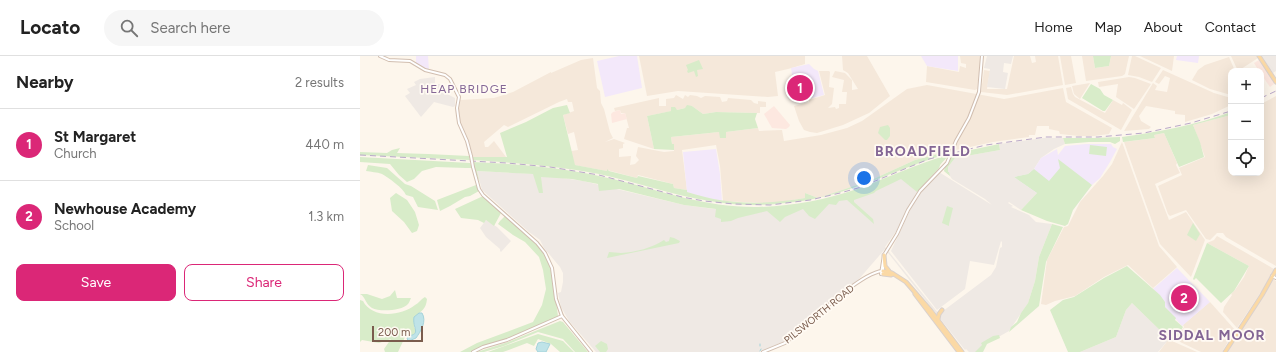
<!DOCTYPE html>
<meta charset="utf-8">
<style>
:root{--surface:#fff;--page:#f6f6f6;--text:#222;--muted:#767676;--line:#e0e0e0;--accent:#db2777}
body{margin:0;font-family:Figtree,sans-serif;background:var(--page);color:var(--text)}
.controls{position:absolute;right:12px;top:12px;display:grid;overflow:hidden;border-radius:8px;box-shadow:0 4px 16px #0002}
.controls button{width:36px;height:36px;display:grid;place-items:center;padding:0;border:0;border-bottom:1px solid var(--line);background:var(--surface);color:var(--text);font:20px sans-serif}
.scale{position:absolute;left:12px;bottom:10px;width:51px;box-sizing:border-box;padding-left:4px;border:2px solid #7a5c4d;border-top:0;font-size:11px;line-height:14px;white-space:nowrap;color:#7a5c4d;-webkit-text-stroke:3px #fffaf3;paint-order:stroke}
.you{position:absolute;left:504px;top:122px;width:14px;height:14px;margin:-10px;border:3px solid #fff;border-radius:50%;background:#1a73e8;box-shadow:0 0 0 6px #1a73e833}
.badge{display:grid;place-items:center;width:26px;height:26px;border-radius:50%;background:var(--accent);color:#fff;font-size:13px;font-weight:700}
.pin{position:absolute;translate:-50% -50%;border:2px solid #fff;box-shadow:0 1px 4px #0006}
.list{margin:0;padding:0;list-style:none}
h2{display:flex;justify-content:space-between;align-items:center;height:52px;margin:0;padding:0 16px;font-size:17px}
h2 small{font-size:13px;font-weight:400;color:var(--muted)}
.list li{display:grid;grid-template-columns:26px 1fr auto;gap:12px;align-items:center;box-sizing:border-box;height:72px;padding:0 16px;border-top:1px solid var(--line)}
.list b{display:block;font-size:15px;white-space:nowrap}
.list p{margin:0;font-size:13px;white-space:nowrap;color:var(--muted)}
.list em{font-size:13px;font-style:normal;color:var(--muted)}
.actions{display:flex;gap:8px;padding:12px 16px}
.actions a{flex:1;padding:9px 0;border:1px solid var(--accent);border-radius:8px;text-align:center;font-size:14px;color:var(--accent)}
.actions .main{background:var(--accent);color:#fff}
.icon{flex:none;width:22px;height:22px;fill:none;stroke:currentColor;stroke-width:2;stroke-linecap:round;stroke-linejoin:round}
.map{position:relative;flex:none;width:916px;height:296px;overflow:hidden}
header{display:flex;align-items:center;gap:24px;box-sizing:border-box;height:56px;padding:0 20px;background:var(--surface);border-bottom:1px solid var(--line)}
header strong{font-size:19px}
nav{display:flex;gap:22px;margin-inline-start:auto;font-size:14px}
.search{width:280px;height:36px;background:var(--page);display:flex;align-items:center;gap:10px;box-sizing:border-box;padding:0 14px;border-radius:22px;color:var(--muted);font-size:15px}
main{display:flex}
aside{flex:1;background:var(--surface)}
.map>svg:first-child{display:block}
</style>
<header>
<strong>Locato</strong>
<div class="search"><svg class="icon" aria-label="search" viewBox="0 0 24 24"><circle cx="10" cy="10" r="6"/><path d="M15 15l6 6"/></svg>Search here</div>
<nav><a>Home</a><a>Map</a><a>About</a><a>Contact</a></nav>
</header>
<main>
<aside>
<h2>Nearby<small>2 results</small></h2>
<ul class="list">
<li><span class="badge">1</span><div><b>St Margaret</b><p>Church</p></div><em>440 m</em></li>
<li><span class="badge">2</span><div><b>Newhouse Academy</b><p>School</p></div><em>1.3 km</em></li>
</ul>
<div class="actions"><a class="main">Save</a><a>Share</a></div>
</aside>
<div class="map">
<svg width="916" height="296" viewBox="0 0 916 296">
<rect width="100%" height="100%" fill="#fdf6ec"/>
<g fill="#f5e8da">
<path d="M 279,0 L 445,0 L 445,8 L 428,13 L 415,16 L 418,40 L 408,41 L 318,35 L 287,40 Z"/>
<path d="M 482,0 L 507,0 L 530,40 L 509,57 L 483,69 L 457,77 L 450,76 L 444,74 L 439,65 L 434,50 L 449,46 L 449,44 L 465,39 L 459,15 L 469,15 L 470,16 L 469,31 L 474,32 L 472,48 L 468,52 L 475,51 L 476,53 L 479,52 L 479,48 L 486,48 L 487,36 L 482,36 L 484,24 L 472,21 L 475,15 L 485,17 L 492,24 L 492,34 L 498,33 L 488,17 L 483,14 Z"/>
<path d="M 600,0 L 621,0 L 617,33 L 615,34 L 566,26 L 567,10 L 599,16 L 600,10 L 606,12 L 606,8 L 601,7 Z"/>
<path d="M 654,0 L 670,0 L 672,7 L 676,6 L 675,0 L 698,0 L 703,29 L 647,39 L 621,36 L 624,14 L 630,15 L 627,33 L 647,33 Z"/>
<path d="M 700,0 L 711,0 L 716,27 L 705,29 Z"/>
<path d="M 722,0 L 733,0 L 735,12 L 749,10 L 751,0 L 769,0 L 765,18 L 762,20 L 726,25 Z"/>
<path d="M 772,0 L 775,0 L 801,12 L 792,26 L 779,21 L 768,19 Z"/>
<path d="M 780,0 L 814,0 L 812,15 Z"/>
<path d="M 871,0 L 897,0 L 898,2 L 878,15 Z"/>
<path d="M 869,1 L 875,15 L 871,15 L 871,39 L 850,33 L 832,24 L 838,14 L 845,9 Z"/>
<path d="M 233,2 L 237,32 L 240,35 L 241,47 L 244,53 L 250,76 L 253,82 L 245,86 L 254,83 L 265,87 L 263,88 L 263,92 L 259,93 L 259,101 L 271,100 L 270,109 L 275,108 L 279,104 L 276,100 L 278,91 L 304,96 L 314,95 L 314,88 L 312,88 L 311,81 L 359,76 L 366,81 L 366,76 L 398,72 L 399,75 L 422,74 L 424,85 L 461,79 L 487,72 L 502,65 L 547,33 L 567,29 L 644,43 L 703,32 L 706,46 L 752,72 L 749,78 L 734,80 L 719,80 L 700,78 L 699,75 L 689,73 L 689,70 L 677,70 L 675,79 L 669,79 L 669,81 L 633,86 L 573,99 L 555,104 L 509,125 L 458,142 L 445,137 L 445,142 L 421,146 L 402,147 L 363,145 L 360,110 L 356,89 L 322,94 L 327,134 L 314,132 L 313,128 L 278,119 L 277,122 L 247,114 L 247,115 L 214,109 L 211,95 L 218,94 L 214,76 L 208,78 L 203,59 L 214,55 L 212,46 L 208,46 L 207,43 L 199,46 L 148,71 L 144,69 L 124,86 L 125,91 L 128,91 L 134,85 L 146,101 L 113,101 L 109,86 L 99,64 L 97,52 L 100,44 L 134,42 L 153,36 L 191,16 L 191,17 L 221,4 Z"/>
<path d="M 803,14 L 854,37 L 871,42 L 871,49 L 852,58 L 825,66 L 825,59 L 815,58 L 815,55 L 786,50 L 779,60 L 781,65 L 791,71 L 789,73 L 764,75 L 793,27 L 797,30 L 795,34 L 807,36 L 810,22 L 805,20 L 799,28 L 795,26 Z"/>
<path d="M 769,21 L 775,22 L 791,28 L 774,53 L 756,41 L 758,28 L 739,31 L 738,26 Z"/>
<path d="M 730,27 L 720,43 L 714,38 L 712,30 Z"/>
<path d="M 711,31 L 713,38 L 715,41 L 745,57 L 753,44 L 762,49 L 763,47 L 772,54 L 761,74 L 708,43 L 706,32 Z"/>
<path d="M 316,39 L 323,43 L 325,39 L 328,41 L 330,39 L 337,40 L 341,42 L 345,40 L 360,41 L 362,46 L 367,45 L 368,42 L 391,44 L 394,47 L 398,48 L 398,45 L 406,46 L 406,51 L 400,51 L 400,57 L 397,57 L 356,56 L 343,58 L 332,50 L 317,54 L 311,51 L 312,55 L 287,60 L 294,93 L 264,83 L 267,72 L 269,72 L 265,57 L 261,57 L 260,54 L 255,55 L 254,52 L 299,42 L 299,50 L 306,50 L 306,43 L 314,42 Z"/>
<path d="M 916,40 L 916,210 L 866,181 L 863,177 L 857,177 L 850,184 L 846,183 L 826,154 L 810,160 L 808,158 L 798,130 L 822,119 L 819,112 L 845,101 L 833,69 L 871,59 L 871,117 L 901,117 L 901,48 Z"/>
<path d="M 804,77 L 817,107 L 816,109 L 820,117 L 795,128 L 809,164 L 826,156 L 845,184 L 831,221 L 800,188 L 764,86 L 795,82 L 794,79 Z"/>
<path d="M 762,86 L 799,190 L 817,211 L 793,232 L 768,209 L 744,221 L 715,240 L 695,245 L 686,249 L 681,248 L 687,204 L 704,171 L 708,170 L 720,146 L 743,120 L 752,108 Z"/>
<path d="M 857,180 L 914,213 L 903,233 L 877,272 L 863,256 L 864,251 L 872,239 L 871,238 L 875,234 L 884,221 L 889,210 L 847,187 L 854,184 Z"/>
<path d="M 913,223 L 916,225 L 916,296 L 866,296 Z"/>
<path d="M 850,246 L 875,274 L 862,296 L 841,296 L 816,284 L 824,271 L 823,269 Z"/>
<path d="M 808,284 L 812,285 L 837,296 L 799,296 Z"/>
</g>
<g fill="#fde8e0">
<path d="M 899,4 L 914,26 L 914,28 L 910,31 L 901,18 L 901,15 L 899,15 L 894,7 Z"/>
<path d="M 414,50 L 430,69 L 429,71 L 426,73 L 412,72 L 404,58 Z"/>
<path d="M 260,54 L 261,58 L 265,57 L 267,63 L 252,67 L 251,58 L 253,56 Z"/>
</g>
<g fill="#efe9e4">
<path d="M 627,0 L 653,0 L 651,8 L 644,7 L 643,16 L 648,17 L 645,33 L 627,31 L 630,13 L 624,12 Z"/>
<path d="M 902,0 L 916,0 L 916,15 L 913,17 Z"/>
<path d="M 75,21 L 75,28 L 83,28 L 89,39 L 95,42 L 95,50 L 93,51 L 74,46 L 61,61 L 45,40 L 50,37 L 47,33 L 56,29 L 54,26 L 60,23 Z"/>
<path d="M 683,82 L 703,82 L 705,88 L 694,93 L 681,102 L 674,113 L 668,118 L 654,121 L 677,137 L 661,154 L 649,146 L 648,147 L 653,150 L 651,151 L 669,159 L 676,166 L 692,168 L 679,201 L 675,225 L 668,247 L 649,275 L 626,288 L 617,296 L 609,296 L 606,293 L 605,294 L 525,193 L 499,223 L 480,237 L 425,285 L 399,296 L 236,296 L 209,265 L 201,251 L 198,237 L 201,236 L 203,226 L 203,217 L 200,211 L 184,192 L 180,184 L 169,176 L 122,134 L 117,115 L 175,118 L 223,125 L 324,149 L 354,153 L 406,155 L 462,144 L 580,109 L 579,112 L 557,136 L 547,153 L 537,174 L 525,191 L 579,258 L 631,219 L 636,211 L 640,192 L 642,191 L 642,186 L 641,185 L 634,209 L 610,205 L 605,233 L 577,254 L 531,195 L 552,150 L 562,135 L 579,116 L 590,123 L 632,149 L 625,143 L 592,123 L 590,120 L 584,115 L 588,111 L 595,102 L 640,94 L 639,88 Z"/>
<path d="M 126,164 L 137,171 L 151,185 L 141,196 L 140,195 L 140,193 L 126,181 L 120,172 Z"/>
<path d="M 772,247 L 809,283 L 798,296 L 720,296 L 756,281 L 766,254 Z"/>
</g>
<g fill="#f3e8fa">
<path d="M 56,0 L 68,0 L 69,14 L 56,7 Z"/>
<path d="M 259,0 L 277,0 L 282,32 L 245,41 L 237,5 Z"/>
<path d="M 561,0 L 598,0 L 598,15 L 567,10 Z"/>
<path d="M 817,0 L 839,0 L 838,7 L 816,4 Z"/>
<path d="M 449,8 L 454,13 L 458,15 L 464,39 L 448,43 L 443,42 L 442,27 L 439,25 L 433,25 L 431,12 Z"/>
<path d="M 726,88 L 751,88 L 753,91 L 757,93 L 750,106 L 740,122 L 732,129 L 713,154 L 678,138 L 654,121 L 668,118 L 674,113 L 681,102 L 697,93 L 698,99 L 705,90 Z"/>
<path d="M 356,93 L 360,118 L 362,145 L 342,141 L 327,136 L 323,96 Z"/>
<path d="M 817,212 L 850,246 L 822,270 L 805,251 L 800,239 L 793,233 Z"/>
</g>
<g fill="#d8ecc9">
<path d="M 733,0 L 751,0 L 749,10 L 735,12 Z"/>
<path d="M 339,4 L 343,13 L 337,14 L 338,20 L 336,21 L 334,15 L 328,17 L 327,15 L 328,14 L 326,9 Z"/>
<path d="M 731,28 L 740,33 L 744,39 L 753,44 L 745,55 L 743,55 L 722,42 Z"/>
<path d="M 207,49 L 210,57 L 203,59 L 215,109 L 247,115 L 247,113 L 249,115 L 277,122 L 278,120 L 313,128 L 314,132 L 327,134 L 327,136 C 367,149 403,149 445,142 L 445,137 L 458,142 L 509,125 L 555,104 L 590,95 L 590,97 C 537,112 489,140 434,146 C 407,150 378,150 350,145 C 312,139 276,126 239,118 C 197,110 155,107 113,104 L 113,101 L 147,101 L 140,77 L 166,66 L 193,52 Z"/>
<path d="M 327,49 L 332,50 L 343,58 L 356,56 L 397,57 L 395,63 L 398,72 L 366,76 L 366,82 L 360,82 L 359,76 L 311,81 L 312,88 L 314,88 L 314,94 L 294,93 L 287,60 L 311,55 L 311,51 L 315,51 L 317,54 L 325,52 Z"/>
<path d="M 871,56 L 871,59 L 833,69 L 840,86 L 844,101 L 819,111 L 804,77 L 794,79 L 795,82 L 763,86 L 762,81 C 799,76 836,69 871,56 Z"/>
<path d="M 528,69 L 530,72 L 530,80 L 527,84 L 525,84 L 518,77 L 520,71 Z"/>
<path d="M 760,81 L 760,85 L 755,88 L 750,86 L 729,86 L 705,88 L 703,82 L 734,82 Z"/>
<path d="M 639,88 L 640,94 L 595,102 L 588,111 L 588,116 L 589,116 L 590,120 L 584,115 C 585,110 590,104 592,98 Z"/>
<path d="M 730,89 L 747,91 L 746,100 L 729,98 Z"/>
<path d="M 40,92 L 37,97 L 68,98 L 109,100 L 110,104 L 0,99 L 0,96 L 27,97 L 32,94 Z"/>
<path d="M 588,99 C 586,104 580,107 579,112 L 557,136 L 541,123 L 516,135 L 514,137 L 494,144 L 494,146 L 513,163 L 514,168 L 487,144 L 479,145 L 476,149 L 469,148 L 455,163 L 449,160 L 443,153 L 425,161 L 420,166 L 407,155 L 378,162 L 371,165 L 361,166 L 361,163 L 355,161 L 356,153 L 324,149 L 259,133 L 239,135 L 238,128 L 212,123 L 181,121 L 183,137 L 179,137 L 173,118 L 117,115 L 120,127 L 115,114 L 113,106 C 161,108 210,112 257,124 C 306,136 347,152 399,151 C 432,150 466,144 497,133 C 527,122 557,108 588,99 Z"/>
<path d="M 0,101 L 110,107 L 112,112 L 106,112 L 76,111 L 62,115 L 54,123 L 47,126 L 39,119 L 30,108 L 0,106 Z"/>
<path d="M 698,103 L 732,129 L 713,154 L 708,168 L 705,170 L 687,165 L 661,154 L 677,137 L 654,121 L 668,118 L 674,113 L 689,125 L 700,112 Z"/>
<path d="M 8,109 L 27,112 L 45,128 L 51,130 L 75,145 L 78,154 L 58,151 L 53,141 L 46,139 C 43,132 29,122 22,118 C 17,116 11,116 6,115 Z"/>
<path d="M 116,129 L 119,135 L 110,140 L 105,141 L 90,150 L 80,155 L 77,144 Z"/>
<path d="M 36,137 L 47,144 L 55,156 L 59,169 L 57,175 L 52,177 L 44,166 L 32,155 L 30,142 Z"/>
<path d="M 121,141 L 124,141 L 141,157 L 134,170 L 126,164 L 124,167 L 118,164 L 101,162 L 95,153 Z"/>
<path d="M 587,150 L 593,152 L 589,168 L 589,170 L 582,167 Z"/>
<path d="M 145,160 L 178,189 L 188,204 L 192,217 L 198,260 L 197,262 L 147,283 L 121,291 L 111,296 L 100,296 L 117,287 L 173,266 L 182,249 L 186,233 L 183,214 L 179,201 L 165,186 L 153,179 L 138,168 L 140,165 Z"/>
<path d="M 833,167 L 840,178 L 836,185 L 827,179 Z"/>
<path d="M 692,168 L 703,171 L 686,206 L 679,250 L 649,276 L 651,271 L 657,266 L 661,257 L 668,247 L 675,225 L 679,201 Z"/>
<path d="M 310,181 L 314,182 L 320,185 L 319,187 L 247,202 L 249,196 C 253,196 257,197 261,197 C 276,196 292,192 304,184 L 306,186 L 309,185 Z"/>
<path d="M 847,187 L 889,210 L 874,235 L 861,247 L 836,222 L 834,224 L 833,223 Z"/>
<path d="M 767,210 L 800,239 L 805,246 L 805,251 L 816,262 L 815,264 L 823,271 L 815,284 L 809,283 L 772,247 L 766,254 L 756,281 L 720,296 L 708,296 L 690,254 L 703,244 L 714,241 L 744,222 Z"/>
<path d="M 35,234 L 37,242 L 51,242 C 50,244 49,247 48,248 C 42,255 19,256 12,252 C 5,248 6,241 0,238 L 7,238 L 22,243 L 30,240 Z"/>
<path d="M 65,241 L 67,243 C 66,253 62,255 54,261 L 54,271 L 56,274 C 55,280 50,280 45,281 L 38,296 L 25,296 L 24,293 L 31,283 L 19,287 L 2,284 L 0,286 L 0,244 L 3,245 C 12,263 41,260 55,249 C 59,247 61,243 65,241 Z"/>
<path d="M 200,265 L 203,266 L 228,296 L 215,296 L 203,283 L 178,276 L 144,290 L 124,296 L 117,296 L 148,286 Z"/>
<path d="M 178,278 L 203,285 L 214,296 L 200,296 L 191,288 L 178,283 L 174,290 L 167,287 L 143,296 L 128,296 Z"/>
<path d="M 639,279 L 640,282 L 627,288 L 623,296 L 615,296 L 622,289 L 621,287 L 633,280 Z"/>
<path d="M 241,285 L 247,288 L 248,293 L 246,296 L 240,296 L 235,290 Z"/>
</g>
<g fill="#bfe3e8" stroke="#a5d3da">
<path d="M 59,257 L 62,257 C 67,265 61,275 56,282 L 49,285 L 47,283 L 48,280 C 62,278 52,272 54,261 Z"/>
<path d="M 182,286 L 190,288 L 186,296 L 178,296 L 176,293 L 178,287 Z"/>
</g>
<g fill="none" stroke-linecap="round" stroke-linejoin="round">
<g stroke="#a5d3da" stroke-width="1">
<path d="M 400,288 L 400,290"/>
<path d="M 400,295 L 401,293"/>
</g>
<defs>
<g id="minor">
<path d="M 20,0 L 29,4 L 50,5 L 65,14 L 85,19 L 90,23 L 99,41 L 97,52 L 98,60 L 99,67 L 107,85 L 111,100"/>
<path d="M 113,111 L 119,133 L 123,139 L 177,187 L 185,197 L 192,212 L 196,243 L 202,260 L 231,296"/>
<path d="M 523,206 L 523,216"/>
<path d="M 521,218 L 524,199 L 537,178 L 548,154 L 560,135 L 587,107 L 596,85 L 609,62 L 619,36 L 622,0"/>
<path d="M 912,220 L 916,222"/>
<path d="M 113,296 L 123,291 L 147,284 L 202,260"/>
<path d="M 403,296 L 425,287 L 430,283 C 449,267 500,217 522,215"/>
</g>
<g id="major">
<path d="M 899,0 L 916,26"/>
<path d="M 524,199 L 525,210 L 529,215"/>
<path d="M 523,215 L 532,217 L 546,226 L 571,255 L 602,296"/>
<path d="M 523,218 L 531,219 L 533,218"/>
<path d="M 555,238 L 599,296"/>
<path d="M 578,263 L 579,258 L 582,254"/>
<path d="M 865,296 L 902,239 L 916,214"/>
</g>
</defs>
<use href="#minor" stroke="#d1beb0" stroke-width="4"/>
<use href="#major" stroke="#dad1cd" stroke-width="5"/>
<use href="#minor" stroke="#fff" stroke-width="2"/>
<use href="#major" stroke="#fbd9a5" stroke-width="3"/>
<g stroke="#b9a8c9" stroke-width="1" stroke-dasharray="6 4" stroke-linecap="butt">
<path d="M 901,42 L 916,35"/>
<path d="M 0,99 L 147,107 L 190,111 L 239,119 L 322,141 L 344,145 L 374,148 L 410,149 L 450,144 L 480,137 L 498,132 L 569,103 L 626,89 L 686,81 L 738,81 L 784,77 L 831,67 L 871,55"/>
</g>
<defs>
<path id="minor-bridge" d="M 111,100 L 113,111"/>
</defs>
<use href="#minor-bridge" stroke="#d1beb0" stroke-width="4" stroke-linecap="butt"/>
<use href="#minor-bridge" stroke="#fff" stroke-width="2"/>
</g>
<g text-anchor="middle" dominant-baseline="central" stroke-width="3.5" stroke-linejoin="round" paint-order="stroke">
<g font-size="10" fill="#7a5c4d" stroke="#fffaf3">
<text transform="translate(459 258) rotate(-39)">PILSWORTH ROAD</text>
</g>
<g font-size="12" letter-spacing="1" fill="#846695" stroke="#fffaf3">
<text x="104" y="33">HEAP BRIDGE</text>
</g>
<g font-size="14" font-weight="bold" letter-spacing="1" fill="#846695" stroke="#fffaf3">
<text x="563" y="95">BROADFIELD</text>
<text x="852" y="279">SIDDAL MOOR</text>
</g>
</g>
</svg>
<div class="controls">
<button>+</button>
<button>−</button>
<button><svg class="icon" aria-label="locate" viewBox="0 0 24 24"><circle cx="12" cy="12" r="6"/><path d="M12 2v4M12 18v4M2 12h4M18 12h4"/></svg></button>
</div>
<div class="scale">200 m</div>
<div class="you"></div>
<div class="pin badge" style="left:440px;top:32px">1</div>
<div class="pin badge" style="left:824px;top:242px">2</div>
</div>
</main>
